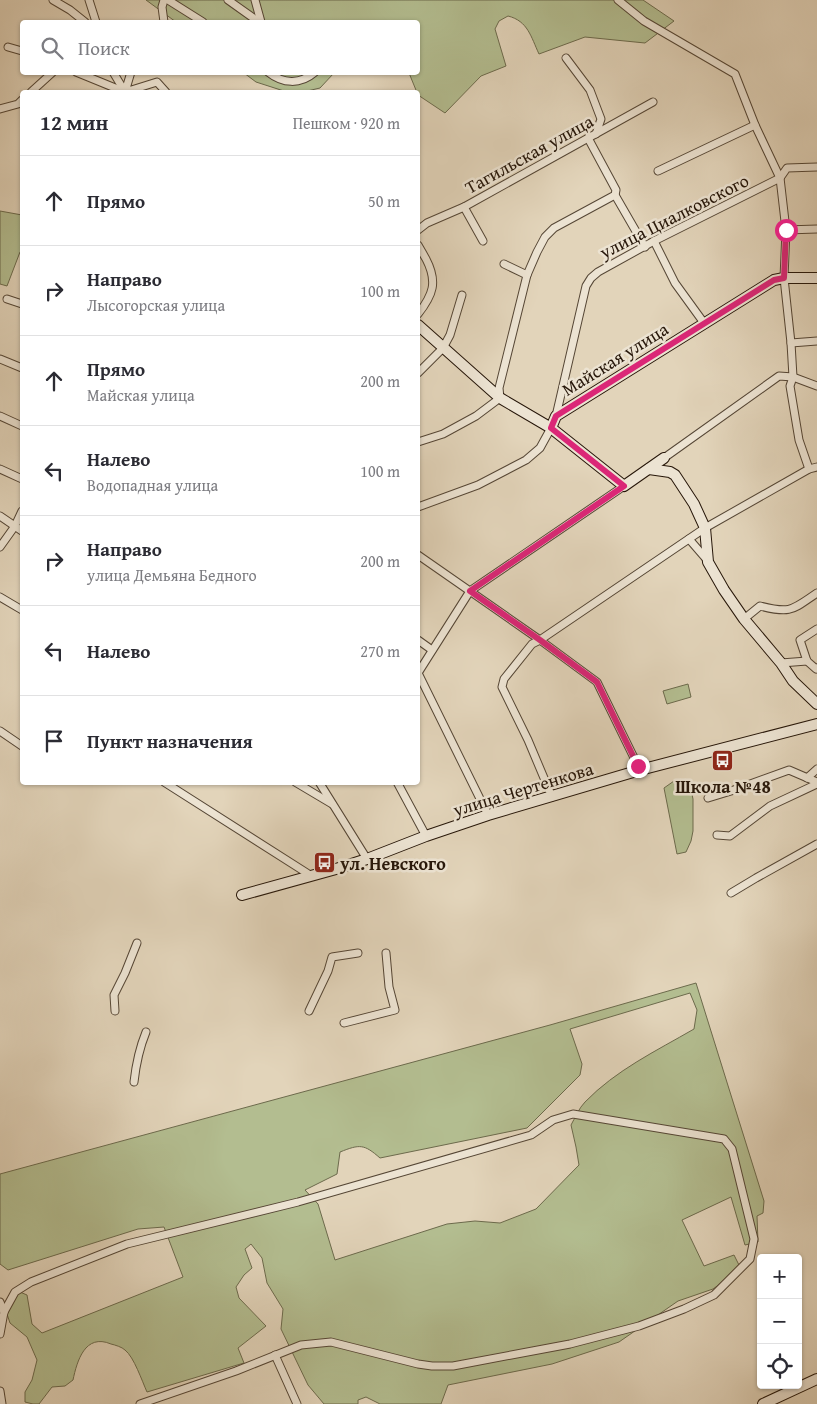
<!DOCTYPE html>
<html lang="ru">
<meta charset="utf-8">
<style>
:root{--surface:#fff;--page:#f2f2f3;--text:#2b2b33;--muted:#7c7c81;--line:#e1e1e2}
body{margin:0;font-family:"Gentium Book Plus",serif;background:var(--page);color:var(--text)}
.controls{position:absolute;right:15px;bottom:15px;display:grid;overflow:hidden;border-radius:5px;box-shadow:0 1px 4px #0004}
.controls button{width:45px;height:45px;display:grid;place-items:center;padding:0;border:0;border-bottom:1px solid var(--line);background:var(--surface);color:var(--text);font:25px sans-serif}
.stop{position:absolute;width:15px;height:15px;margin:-11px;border:4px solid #db2777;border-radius:50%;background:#fff}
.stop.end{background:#db2777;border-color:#fff;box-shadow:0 1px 5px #0008}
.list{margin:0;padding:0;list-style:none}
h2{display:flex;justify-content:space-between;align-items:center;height:65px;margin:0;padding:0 20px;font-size:21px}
h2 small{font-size:16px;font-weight:400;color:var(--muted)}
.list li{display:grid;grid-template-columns:32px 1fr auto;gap:15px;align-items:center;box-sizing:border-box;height:90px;padding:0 20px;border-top:1px solid var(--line)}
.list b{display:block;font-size:19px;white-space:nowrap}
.list p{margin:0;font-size:16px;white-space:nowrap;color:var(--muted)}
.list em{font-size:16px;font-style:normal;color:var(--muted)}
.icon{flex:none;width:28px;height:28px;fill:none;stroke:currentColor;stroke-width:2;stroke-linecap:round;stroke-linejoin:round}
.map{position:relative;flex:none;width:817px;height:1404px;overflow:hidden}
.search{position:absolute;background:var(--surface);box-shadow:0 1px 4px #0004;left:20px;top:20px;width:400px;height:55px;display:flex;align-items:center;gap:12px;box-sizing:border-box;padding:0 18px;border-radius:5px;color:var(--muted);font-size:19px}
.panel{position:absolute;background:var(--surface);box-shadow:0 1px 4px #0004;left:20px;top:90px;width:400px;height:695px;border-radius:5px}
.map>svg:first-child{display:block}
</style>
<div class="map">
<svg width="817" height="1404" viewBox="0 0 817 1404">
<rect width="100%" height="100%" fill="#e2d4ba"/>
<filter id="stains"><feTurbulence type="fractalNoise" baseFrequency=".004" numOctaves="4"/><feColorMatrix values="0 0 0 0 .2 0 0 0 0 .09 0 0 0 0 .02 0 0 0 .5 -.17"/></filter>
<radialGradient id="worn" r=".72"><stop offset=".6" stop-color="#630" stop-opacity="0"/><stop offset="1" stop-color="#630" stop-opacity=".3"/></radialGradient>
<g fill="#b3bd90" stroke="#6c6a4c" fill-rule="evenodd">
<path d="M 146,0 L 643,0 L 674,21 L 645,43 L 585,37 L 539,54 C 531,37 528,21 508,16 L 499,21 L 495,29 L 506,66 L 481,76 L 445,113 L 418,95 L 409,73 L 418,72 L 418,22 L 176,22 Z"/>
<path d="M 244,73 L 334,73 L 320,88 L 303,92 L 287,92 L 256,82 Z"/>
<path d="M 0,211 L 22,215 L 22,251 L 20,252 L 7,286 L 0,284 Z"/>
<path d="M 688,684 L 691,697 L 667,704 L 663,691 Z"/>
<path d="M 674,781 L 684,784 L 691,790 L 693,799 L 693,831 L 691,841 L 686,852 L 677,854 L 664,788 Z"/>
<path d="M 696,983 L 764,1201 L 763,1213 L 757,1216 L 758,1242 L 745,1245 L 731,1197 L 682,1220 L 704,1266 L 734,1255 L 741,1269 L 713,1289 L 678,1301 L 619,1342 L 552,1364 L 448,1385 L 441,1404 L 380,1404 L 366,1397 L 358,1400 L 358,1404 L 324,1404 L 308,1385 L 281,1329 L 283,1309 L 267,1283 L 262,1258 L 251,1244 L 245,1249 L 252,1268 L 244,1275 L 236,1287 L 239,1298 L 266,1326 L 238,1348 L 244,1363 L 147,1392 C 142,1381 134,1357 125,1350 C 122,1347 115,1345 111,1344 C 85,1333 77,1361 73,1380 L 65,1386 L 52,1387 L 39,1404 L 33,1404 L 25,1402 L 25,1392 L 32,1380 L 37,1360 L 27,1337 L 10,1323 L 7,1314 L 14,1300 L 20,1292 L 27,1295 L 32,1324 L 42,1333 L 183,1277 L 164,1227 L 138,1229 L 8,1270 L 0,1264 L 0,1174 L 550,1025 ZM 690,993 L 697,1010 L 694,1029 C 656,1051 616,1070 585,1102 C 579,1108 575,1118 571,1125 L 576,1147 L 579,1165 L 536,1209 L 500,1223 L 475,1221 L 447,1224 L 335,1260 L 318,1204 L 305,1190 L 337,1174 L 340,1152 C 360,1144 364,1144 380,1158 L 527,1128 L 580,1075 L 582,1064 L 570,1029 Z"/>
</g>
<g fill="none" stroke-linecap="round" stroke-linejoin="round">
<defs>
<g id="street">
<path d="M 53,0 L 70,10 L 85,22"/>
<path d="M 89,0 L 96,22"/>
<path d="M 168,0 L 203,22"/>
<path d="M 228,0 L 259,22"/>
<path d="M 255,0 L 261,22"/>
<path d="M 618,0 L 644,21 L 735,74 L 755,125 L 780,178 L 786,230 L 784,278 L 791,343 L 793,377 L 790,386 L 799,440 L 809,469"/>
<path d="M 164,22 L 162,7 L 164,0"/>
<path d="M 8,47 L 22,51"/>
<path d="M 566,58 L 590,90 L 601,119 L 596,134"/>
<path d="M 76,72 L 125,92"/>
<path d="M 113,72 L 125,92"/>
<path d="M 131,72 L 125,92 L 157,82 L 166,92"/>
<path d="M 268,72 C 283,84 300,85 315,72"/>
<path d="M 31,92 L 53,72"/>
<path d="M 0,109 L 18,104 L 22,100"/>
<path d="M 658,171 L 755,125"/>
<path d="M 615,195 L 645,247"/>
<path d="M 464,207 L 483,241"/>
<path d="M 418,230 L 427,223 L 464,207 L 653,102"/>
<path d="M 786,230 L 817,229"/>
<path d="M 654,241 L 675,283 L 704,323"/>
<path d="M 418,245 C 421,250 423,254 426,259 C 438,282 433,295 418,314"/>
<path d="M 504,264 L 527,275"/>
<path d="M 7,299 L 22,304"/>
<path d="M 791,343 L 817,341"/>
<path d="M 0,359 L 22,368"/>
<path d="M 418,373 L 443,348 L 450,335 L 462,295"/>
<path d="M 0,416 L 22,426"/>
<path d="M 556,416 L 586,286 L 591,278 L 598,272 L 654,241 L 780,178 L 787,168 L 817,167"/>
<path d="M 418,442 L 443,434 L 476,416 L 500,398 L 499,388 L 527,275 L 537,252 L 545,237 L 554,228 L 615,195 L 616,190 L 588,138"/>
<path d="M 664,458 L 779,376 L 793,377 L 817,386"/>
<path d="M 0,469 L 22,479"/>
<path d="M 418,507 L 478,485 L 526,460 L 540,448 L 551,428"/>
<path d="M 0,516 L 22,531"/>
<path d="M 689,539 L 708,561"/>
<path d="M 0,547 L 15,526 L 22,511"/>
<path d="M 418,555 L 540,640 L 597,682 L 640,770"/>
<path d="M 0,597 L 22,610"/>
<path d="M 744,619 L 760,606 C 791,614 792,610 817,593"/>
<path d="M 817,629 L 800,640 L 807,661 L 816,669 L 817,668"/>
<path d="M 418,640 L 432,650"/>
<path d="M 781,663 L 807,661"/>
<path d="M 0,731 L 22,746"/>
<path d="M 807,778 L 817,769"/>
<path d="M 164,782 L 310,875"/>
<path d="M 295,782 L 332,804"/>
<path d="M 319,782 L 367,859"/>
<path d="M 397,782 L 426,836"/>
<path d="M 552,797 L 528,740 L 502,687 L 504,679 L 532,644 L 540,640 L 705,528 L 809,469 L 817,467"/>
<path d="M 708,798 L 731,791 L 789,770 L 817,782"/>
<path d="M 488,815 L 418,673 L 470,591 L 624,486"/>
<path d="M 717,835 L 730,836 L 770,806 L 817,784"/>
<path d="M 731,893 L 756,878 L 817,844"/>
<path d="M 115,1011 L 114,995 L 125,973 L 137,943"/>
<path d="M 309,1011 L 328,971 L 332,957 L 358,953"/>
<path d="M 344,1023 L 395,1010 L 389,987 L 386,953"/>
<path d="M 134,1082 C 136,1064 139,1049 146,1032"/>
<path d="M 0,1302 L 4,1312"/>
<path d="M 0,1334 L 4,1312 L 15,1292 L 31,1282 L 127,1244 L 298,1202 L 531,1135 L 553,1120 L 573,1114 L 724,1139 L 732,1149 L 754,1239 L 750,1259 L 714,1295 L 684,1309 L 639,1326 L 570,1344 L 453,1366 L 432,1366 L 418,1364 L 331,1342 L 301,1345 L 236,1371 L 140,1404"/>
<path d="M 275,1355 L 297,1404"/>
<path d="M 0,1391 L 2,1404"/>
</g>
<g id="secondary">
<path d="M 418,325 L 500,398 L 551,428 L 624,486 L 664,458"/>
<path d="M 551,428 L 556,416 L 774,280 L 784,278 L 817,278"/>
<path d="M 649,469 L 670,472 L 675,475 L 694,504 L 705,528 L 708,562 L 724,590 L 744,619 L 781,663 L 793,681 L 817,704"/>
<path d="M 242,895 L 336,869 L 367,859 L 426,836 L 488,815 L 640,770 L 817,724"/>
<path d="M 763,1404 L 817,1379"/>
</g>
</defs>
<use href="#street" stroke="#554635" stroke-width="9"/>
<use href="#secondary" stroke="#261609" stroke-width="12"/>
<use href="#street" stroke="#ece3d2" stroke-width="7"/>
<use href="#secondary" stroke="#ece3d2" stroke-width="10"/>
</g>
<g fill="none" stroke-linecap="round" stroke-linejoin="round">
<path stroke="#db2777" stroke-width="6" d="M 638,766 L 597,682 L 540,640 L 470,591 L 624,486 L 551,428 L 556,416 L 774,280 L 784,278 L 786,230"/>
</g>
<defs>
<symbol id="bus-square" viewBox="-11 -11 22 22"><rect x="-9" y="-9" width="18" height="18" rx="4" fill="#8f2418" stroke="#ece3d2"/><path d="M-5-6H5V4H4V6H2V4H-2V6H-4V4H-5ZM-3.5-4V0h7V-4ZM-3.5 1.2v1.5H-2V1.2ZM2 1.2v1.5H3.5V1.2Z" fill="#fff"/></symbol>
</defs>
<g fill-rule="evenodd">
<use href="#bus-square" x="710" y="748" width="25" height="25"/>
<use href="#bus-square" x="312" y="850" width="25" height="25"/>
</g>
<g text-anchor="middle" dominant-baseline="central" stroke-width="5" stroke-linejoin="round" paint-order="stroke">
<g font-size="18" fill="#261609" stroke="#ece3d2">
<text transform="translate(529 154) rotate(-29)">Тагильская улица</text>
<text transform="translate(674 216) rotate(-27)">улица Циалковского</text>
<text transform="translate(615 359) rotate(-32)">Майская улица</text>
<text transform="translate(523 789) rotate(-17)">улица Чертенкова</text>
</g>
<g font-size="18" font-weight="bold" fill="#261609" stroke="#ece3d2">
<text x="723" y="786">Школа №48</text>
<text x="340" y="863" text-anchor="start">ул. Невского</text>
</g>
</g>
<rect width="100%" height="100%" filter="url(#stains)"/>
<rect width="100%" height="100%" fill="url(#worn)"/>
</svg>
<div class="controls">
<button>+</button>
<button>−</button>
<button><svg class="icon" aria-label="locate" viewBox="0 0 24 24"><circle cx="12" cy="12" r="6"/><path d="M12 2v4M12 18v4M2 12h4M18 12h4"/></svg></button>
</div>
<div class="stop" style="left:786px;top:230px"></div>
<div class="stop end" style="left:638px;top:766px"></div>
<div class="search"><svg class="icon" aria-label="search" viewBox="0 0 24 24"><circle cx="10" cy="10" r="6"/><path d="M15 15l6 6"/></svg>Поиск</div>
<section class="panel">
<h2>12 мин<small>Пешком · 920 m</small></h2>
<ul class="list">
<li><svg class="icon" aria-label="ahead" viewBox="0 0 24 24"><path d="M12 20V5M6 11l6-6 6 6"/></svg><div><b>Прямо</b></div><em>50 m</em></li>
<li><svg class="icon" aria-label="right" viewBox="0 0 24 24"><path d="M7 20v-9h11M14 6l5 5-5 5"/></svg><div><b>Направо</b><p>Лысогорская улица</p></div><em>100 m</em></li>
<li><svg class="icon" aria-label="ahead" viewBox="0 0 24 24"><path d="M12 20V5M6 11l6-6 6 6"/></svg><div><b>Прямо</b><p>Майская улица</p></div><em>200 m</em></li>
<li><svg class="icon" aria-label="left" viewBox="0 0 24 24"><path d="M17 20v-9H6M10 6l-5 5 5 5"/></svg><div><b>Налево</b><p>Водопадная улица</p></div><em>100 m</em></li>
<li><svg class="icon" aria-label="right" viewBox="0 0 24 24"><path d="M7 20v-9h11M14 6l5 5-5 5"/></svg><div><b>Направо</b><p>улица Демьяна Бедного</p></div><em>200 m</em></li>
<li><svg class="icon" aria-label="left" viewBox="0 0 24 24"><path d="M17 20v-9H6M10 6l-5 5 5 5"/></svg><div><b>Налево</b></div><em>270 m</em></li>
<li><svg class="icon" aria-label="arrive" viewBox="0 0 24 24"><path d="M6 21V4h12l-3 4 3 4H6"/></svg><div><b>Пункт назначения</b></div></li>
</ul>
</section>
</div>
